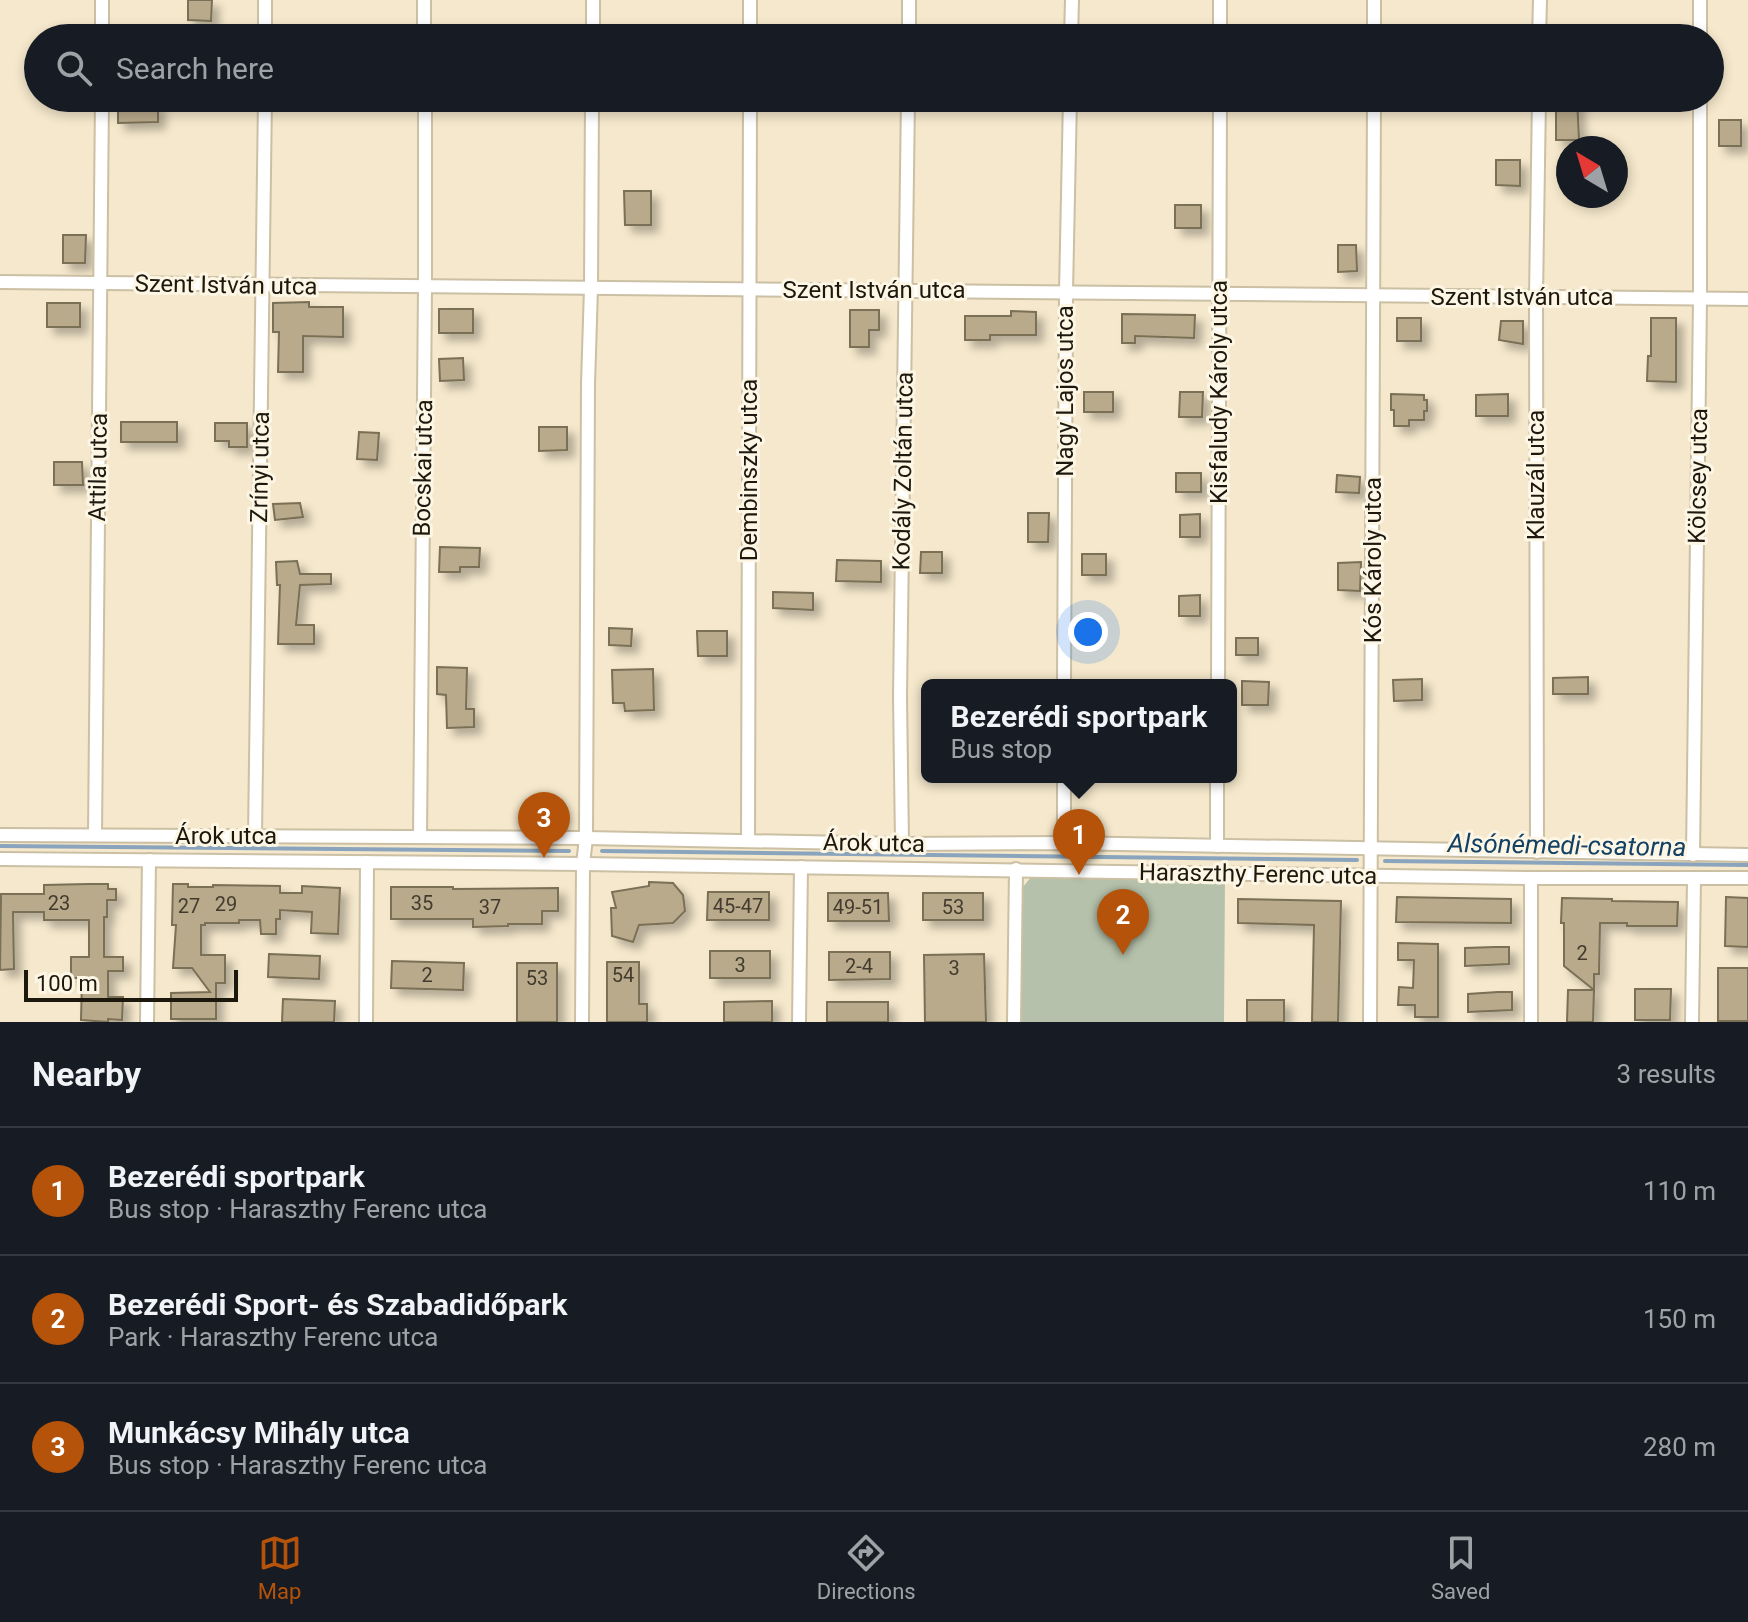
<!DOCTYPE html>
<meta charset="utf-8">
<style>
:root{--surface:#171b24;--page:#20242c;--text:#f1f3f6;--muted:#9ea1a6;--line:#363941;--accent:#b45309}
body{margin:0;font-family:Roboto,sans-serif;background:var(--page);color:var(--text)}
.compass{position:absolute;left:1556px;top:136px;width:72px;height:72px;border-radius:50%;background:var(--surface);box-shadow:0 4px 12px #0003;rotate:322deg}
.scale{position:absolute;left:24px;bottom:20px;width:214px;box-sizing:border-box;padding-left:8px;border:4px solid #1c180e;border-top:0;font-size:22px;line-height:28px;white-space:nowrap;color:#1c180e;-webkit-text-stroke:6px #fdf6e5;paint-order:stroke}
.you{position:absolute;left:1088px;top:632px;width:28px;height:28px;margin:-20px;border:6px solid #fff;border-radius:50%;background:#1a73e8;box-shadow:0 0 0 12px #1a73e833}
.badge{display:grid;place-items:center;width:52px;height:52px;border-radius:50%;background:var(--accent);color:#fff;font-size:26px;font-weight:700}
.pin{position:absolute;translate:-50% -66px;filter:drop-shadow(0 2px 4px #0008)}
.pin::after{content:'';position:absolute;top:42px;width:28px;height:24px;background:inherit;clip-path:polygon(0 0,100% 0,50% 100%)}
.popup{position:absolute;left:921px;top:679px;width:316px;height:104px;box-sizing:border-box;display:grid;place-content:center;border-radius:12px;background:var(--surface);filter:drop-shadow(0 2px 6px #0005);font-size:26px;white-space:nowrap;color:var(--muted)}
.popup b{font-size:30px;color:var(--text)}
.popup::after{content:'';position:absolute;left:50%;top:100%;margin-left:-16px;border:16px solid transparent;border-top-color:var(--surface)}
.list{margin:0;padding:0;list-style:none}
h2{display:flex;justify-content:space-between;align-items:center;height:104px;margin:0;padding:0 32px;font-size:34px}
h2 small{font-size:26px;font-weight:400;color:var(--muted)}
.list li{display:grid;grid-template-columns:52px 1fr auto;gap:24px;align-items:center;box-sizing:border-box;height:128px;padding:0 32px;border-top:2px solid var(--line)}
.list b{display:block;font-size:30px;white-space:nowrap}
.list p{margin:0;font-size:26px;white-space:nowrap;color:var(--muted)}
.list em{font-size:26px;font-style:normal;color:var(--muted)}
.icon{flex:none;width:44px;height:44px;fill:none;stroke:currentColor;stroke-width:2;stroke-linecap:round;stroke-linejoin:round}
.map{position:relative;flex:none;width:1748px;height:1022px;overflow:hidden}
.search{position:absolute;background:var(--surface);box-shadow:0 4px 12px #0003;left:24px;right:24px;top:24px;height:88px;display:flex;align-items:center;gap:20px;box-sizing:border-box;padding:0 28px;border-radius:44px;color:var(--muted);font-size:30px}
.sheet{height:488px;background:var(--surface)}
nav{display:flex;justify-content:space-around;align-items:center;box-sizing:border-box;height:112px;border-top:2px solid var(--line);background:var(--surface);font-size:22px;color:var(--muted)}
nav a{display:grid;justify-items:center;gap:4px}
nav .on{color:var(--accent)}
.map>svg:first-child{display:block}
</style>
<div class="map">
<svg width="1748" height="1022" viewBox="0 0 1748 1022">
<defs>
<filter id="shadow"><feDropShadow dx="7" dy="7" stdDeviation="4" flood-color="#0004"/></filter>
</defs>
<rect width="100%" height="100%" fill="#f5e8cc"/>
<path fill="#b5c1aa" d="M 1032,876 L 1225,876 L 1224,1022 L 1021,1022 L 1022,888 Z"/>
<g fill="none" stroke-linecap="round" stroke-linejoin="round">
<g stroke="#89a4bc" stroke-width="4">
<path d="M 0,846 L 569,851"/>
<path d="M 602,851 L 1357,860"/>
<path d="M 1385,861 L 1748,865"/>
</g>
</g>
<g fill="#b9aa8c" stroke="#7a6f56" stroke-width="2" filter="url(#shadow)">
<path d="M 188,0 L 212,0 L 211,21 L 188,20 Z"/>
<path d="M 1556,98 L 1577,98 L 1579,140 L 1556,140 Z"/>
<path d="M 158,103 L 158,122 L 118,123 L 118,104 Z"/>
<rect x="1719" y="120" width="22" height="26"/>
<path d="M 1496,160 L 1520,160 L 1520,186 L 1496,185 Z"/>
<path d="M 624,191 L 651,191 L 651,225 L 625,225 Z"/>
<rect x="1175" y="205" width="26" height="23"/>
<path d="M 63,235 L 86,235 L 85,263 L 63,263 Z"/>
<path d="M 1338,245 L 1356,245 L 1357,271 L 1338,272 Z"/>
<path d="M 309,302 L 309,307 L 343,307 L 343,337 L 303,336 L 303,372 L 278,372 L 279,332 L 273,332 L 273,303 Z"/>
<rect x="47" y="303" width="33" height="24"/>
<rect x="439" y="309" width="34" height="24"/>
<path d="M 850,310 L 879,310 L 879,330 L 869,330 L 869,347 L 850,347 Z"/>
<path d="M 1011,311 L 1036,312 L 1036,335 L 990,335 L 990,340 L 965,340 L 965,316 L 1011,316 Z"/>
<path d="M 1122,314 L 1195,315 L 1194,338 L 1135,336 L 1135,343 L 1122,343 Z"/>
<rect x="1397" y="318" width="24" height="23"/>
<path d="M 1651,318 L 1676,318 L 1676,382 L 1647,381 L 1648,356 L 1651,356 Z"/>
<path d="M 1501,321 L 1523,321 L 1523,344 L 1499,340 Z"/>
<path d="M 463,358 L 464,380 L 440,381 L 439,359 Z"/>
<rect x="1084" y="392" width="29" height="20"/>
<path d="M 1180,392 L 1203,392 L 1202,417 L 1179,417 Z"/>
<path d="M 1391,394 L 1424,395 L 1424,400 L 1427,400 L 1427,411 L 1424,411 L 1424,420 L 1409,420 L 1409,426 L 1394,426 L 1394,410 L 1391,410 Z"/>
<path d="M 1508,394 L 1508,416 L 1476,416 L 1476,395 Z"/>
<rect x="121" y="422" width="56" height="20"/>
<path d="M 215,423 L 247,423 L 247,447 L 229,447 L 229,441 L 215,441 Z"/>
<path d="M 539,427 L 567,427 L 567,450 L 539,451 Z"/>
<path d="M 359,432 L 379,433 L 377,460 L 357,459 Z"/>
<path d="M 54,462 L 82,462 L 83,485 L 54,485 Z"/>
<rect x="1176" y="473" width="25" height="19"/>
<path d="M 1337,475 L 1360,477 L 1359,493 L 1336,492 Z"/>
<path d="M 300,503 L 303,517 L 275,520 L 273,504 Z"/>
<path d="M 1028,513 L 1049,513 L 1048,542 L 1028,542 Z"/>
<path d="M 1200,514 L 1200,537 L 1180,537 L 1180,515 Z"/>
<path d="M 440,547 L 480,548 L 479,567 L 460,567 L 460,572 L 439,572 Z"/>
<path d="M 921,552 L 942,552 L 942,573 L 920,573 Z"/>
<rect x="1082" y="554" width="24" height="21"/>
<path d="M 837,560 L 881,561 L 881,582 L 836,581 Z"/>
<path d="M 297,561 L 300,574 L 331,574 L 331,584 L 300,585 L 296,625 L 314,625 L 314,644 L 278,644 L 280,585 L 277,585 L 276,562 Z"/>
<path d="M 1361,562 L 1360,591 L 1338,590 L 1338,563 Z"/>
<path d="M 773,592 L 813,593 L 813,610 L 773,608 Z"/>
<path d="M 1200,595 L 1200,616 L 1179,616 L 1179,596 Z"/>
<path d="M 609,628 L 632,629 L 631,646 L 609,645 Z"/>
<path d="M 697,631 L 727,631 L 727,656 L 698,656 Z"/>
<rect x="1236" y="638" width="22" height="17"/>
<path d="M 437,667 L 467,668 L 466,709 L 474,709 L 474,727 L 447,728 L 446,695 L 437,694 Z"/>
<path d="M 653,669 L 654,710 L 625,711 L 624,703 L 613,703 L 612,670 Z"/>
<path d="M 1588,677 L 1588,694 L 1553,694 L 1553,678 Z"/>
<path d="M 1422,679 L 1422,700 L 1394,701 L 1393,680 Z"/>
<path d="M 1242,681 L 1269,682 L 1268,705 L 1242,705 Z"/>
<path d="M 649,882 L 673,883 L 683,895 L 685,911 L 673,923 L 639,925 L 633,942 L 612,936 L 611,908 L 616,908 L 612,892 L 649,886 Z"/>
<path d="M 89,884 L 108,884 L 108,889 L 116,889 L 116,900 L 107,900 L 107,917 L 104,917 L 104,957 L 123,957 L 123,971 L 108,971 L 108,997 L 123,997 L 122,1020 L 108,1019 L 108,1022 L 81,1020 L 82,978 L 71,978 L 71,957 L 89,957 L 89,920 L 44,920 L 44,912 L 13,912 L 14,969 L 0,970 L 1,894 L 44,894 L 44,885 Z"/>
<path d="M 173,884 L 188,884 L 188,887 L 213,887 L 213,885 L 280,886 L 280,893 L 302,893 L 302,886 L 340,888 L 338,934 L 311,933 L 312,912 L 280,910 L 280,919 L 276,919 L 276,934 L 261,934 L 260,920 L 239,920 L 239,923 L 205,923 L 205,925 L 201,925 L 201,955 L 225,955 L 225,983 L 216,983 L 216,1019 L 171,1019 L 171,993 L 210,992 L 192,968 L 173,968 L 176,925 L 172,925 Z"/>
<path d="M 391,887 L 453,887 L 453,889 L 558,888 L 558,911 L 542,911 L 542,924 L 508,924 L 508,926 L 473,927 L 473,919 L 391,919 Z"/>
<path d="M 708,892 L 769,892 L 769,920 L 707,920 Z"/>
<path d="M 828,893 L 888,893 L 889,921 L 828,921 Z"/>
<rect x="923" y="893" width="60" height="27"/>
<path d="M 1397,897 L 1511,899 L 1511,923 L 1396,922 Z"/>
<path d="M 1726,897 L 1748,898 L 1748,947 L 1725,946 Z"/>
<path d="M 1562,898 L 1612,899 L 1612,901 L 1678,902 L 1677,926 L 1627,926 L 1627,923 L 1600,923 L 1599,974 L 1594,974 L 1594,990 L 1564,966 L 1564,923 L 1561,923 Z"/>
<path d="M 1238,899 L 1341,901 L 1338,1022 L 1312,1022 L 1314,925 L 1238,923 Z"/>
<path d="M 1398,943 L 1438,944 L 1438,1017 L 1415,1017 L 1415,1005 L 1398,1005 L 1399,987 L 1413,988 L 1414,960 L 1398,960 Z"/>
<path d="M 1495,947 L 1509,947 L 1509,964 L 1465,966 L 1465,948 Z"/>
<rect x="710" y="951" width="60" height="27"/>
<path d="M 829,952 L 890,952 L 890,979 L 829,980 Z"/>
<path d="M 269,954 L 320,956 L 319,979 L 268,977 Z"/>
<path d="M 984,954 L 986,1022 L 925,1022 L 924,955 Z"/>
<path d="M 392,961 L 464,963 L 463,990 L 391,988 Z"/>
<path d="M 607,962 L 639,962 L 639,1004 L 647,1004 L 647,1022 L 607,1022 Z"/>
<rect x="517" y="963" width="40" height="59"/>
<rect x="1718" y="968" width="30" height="53"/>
<path d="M 1635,989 L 1671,989 L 1670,1020 L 1635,1020 Z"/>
<path d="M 1568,990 L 1594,990 L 1593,1022 L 1567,1022 Z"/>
<path d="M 1498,992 L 1512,992 L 1512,1010 L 1468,1012 L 1468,994 Z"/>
<path d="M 283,999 L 335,1001 L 334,1022 L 282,1022 Z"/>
<rect x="1247" y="1000" width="37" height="22"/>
<path d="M 772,1001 L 772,1022 L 724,1022 L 724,1002 Z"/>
<rect x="827" y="1002" width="61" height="20"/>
</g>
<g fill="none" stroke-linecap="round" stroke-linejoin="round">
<defs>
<g id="street">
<path d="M 424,0 L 424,38"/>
<path d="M 102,38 L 102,0"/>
<path d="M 265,38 L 265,0"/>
<path d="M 593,38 L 593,0"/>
<path d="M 750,38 L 750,0"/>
<path d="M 909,38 L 909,0"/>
<path d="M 1071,38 L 1072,0"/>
<path d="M 1220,38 L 1220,0"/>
<path d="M 1374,38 L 1374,0"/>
<path d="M 1539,38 L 1540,0"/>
<path d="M 1700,38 L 1700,0"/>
<path d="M 0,282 L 1748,299"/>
<path d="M 1064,685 L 1066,292 L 1070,98"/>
<path d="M 1218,685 L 1220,98"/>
<path d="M 0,835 L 586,838 L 902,844 L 1064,843 L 1748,855"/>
<path d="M 95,835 L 102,98"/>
<path d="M 255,836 L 265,98"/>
<path d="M 420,837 L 425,288 L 425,98"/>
<path d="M 748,841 L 750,98"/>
<path d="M 1064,843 L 1064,777"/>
<path d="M 902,844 L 900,696 L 908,98"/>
<path d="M 1217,846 L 1217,777"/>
<path d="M 1537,852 L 1536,297 L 1539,98"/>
<path d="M 1693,855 L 1700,299 L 1700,98"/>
<path d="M 0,859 L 583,864 L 1531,878 L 1748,878"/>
<path d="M 147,1022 L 149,860"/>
<path d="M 366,1022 L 367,862"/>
<path d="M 582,1022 L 583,864 L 586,838 L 588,384 L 591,288 L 592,98"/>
<path d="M 799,1022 L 801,867"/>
<path d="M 1014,1022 L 1016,869"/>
<path d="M 1370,1022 L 1374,98"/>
<path d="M 1531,1022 L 1531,878"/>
<path d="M 1692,1022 L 1694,878"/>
</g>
</defs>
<use href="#street" stroke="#cbbfa4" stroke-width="16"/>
<use href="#street" stroke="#fff" stroke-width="12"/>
</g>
<g text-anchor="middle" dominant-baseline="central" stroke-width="6" stroke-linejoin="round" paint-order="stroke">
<g font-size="20" fill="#433c2e">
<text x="59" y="903">23</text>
<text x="422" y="903">35</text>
<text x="226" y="904">29</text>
<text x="189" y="906">27</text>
<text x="738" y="906">45-47</text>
<text x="490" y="907">37</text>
<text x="858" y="907">49-51</text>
<text x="953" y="907">53</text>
<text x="1582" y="953">2</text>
<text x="740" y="965">3</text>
<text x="859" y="966">2-4</text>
<text x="954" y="968">3</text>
<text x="427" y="975">2</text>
<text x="623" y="975">54</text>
<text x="537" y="978">53</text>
</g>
<g font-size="24" fill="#1c180e" stroke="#fdf6e5">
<text transform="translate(226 285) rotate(1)">Szent István utca</text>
<text x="874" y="290">Szent István utca</text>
<text x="1522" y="297">Szent István utca</text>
<text transform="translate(1065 391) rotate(-90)">Nagy Lajos utca</text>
<text transform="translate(1219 392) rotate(-90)">Kisfaludy Károly utca</text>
<text transform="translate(98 467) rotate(-89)">Attila utca</text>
<text transform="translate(260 467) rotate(-89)">Zrínyi utca</text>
<text transform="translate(423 468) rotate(-89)">Bocskai utca</text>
<text transform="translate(749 470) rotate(-90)">Dembinszky utca</text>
<text transform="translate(903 471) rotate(-89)">Kodály Zoltán utca</text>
<text transform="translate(1536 475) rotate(-90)">Klauzál utca</text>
<text transform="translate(1698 476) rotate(-89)">Kölcsey utca</text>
<text transform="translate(1373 560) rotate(-90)">Kós Károly utca</text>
<text x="226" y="836">Árok utca</text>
<text transform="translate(874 843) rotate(1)">Árok utca</text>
<text transform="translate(1258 874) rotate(1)">Haraszthy Ferenc utca</text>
</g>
<g font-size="26" font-style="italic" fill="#134163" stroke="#fdf6e5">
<text transform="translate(1567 845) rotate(1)">Alsónémedi-csatorna</text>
</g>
</g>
</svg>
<svg class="compass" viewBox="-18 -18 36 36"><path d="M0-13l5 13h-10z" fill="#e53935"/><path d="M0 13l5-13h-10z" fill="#9ea1a6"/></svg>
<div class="scale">100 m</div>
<div class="you"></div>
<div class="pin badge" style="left:1079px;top:875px">1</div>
<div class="popup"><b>Bezerédi sportpark</b>Bus stop</div>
<div class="pin badge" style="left:1123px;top:955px">2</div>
<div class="pin badge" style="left:544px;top:858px">3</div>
<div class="search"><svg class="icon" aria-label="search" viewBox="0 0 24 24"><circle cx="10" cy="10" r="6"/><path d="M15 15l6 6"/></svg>Search here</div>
</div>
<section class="sheet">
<h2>Nearby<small>3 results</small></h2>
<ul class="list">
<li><span class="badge">1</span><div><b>Bezerédi sportpark</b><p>Bus stop · Haraszthy Ferenc utca</p></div><em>110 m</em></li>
<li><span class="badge">2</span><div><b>Bezerédi Sport- és Szabadidőpark</b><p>Park · Haraszthy Ferenc utca</p></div><em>150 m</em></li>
<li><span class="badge">3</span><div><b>Munkácsy Mihály utca</b><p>Bus stop · Haraszthy Ferenc utca</p></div><em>280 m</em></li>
</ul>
</section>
<nav>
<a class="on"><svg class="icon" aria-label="map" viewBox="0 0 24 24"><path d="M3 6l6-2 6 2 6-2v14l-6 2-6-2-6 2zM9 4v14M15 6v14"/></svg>Map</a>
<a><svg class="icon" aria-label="directions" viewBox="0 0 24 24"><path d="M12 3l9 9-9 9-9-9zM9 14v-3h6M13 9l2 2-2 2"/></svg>Directions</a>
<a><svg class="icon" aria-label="saved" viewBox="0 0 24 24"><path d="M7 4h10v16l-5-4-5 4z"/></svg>Saved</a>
</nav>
